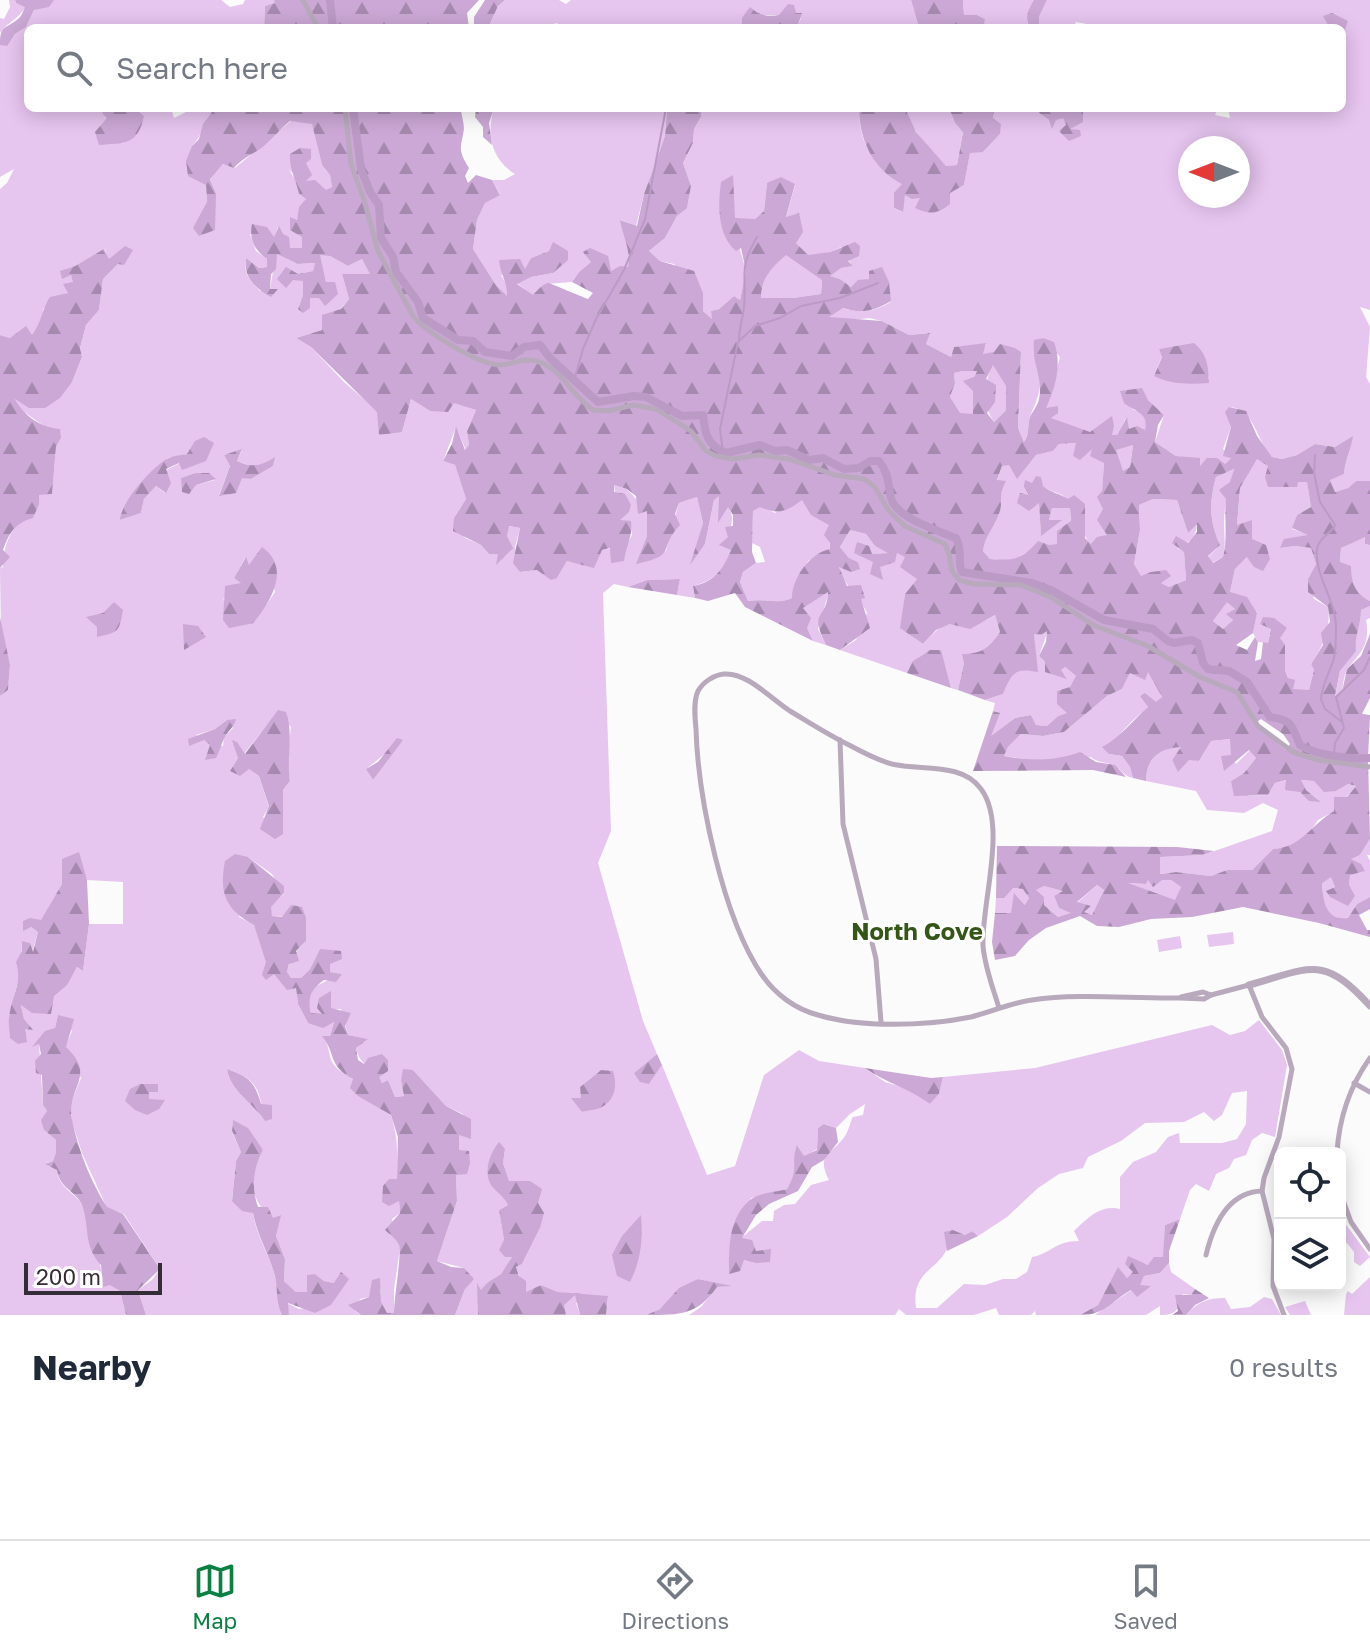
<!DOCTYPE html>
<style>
:root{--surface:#fff;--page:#f6f6f7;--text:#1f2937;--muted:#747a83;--line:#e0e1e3;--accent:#0b8043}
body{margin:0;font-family:"Golos Text",sans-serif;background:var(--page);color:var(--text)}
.controls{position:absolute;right:24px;bottom:24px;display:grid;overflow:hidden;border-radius:12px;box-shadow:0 4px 20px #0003}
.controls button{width:72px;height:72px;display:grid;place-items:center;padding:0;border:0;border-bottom:2px solid var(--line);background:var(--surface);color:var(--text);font:40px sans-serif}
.compass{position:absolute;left:1178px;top:136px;width:72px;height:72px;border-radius:50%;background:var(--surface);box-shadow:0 4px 20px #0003;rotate:270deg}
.scale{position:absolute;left:24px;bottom:20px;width:138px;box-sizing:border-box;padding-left:8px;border:4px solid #342c36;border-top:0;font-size:22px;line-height:28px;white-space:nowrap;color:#342c36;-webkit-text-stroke:6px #fff;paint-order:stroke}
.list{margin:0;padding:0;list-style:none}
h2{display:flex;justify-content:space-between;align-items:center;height:104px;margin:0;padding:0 32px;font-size:34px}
h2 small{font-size:26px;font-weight:400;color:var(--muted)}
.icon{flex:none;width:44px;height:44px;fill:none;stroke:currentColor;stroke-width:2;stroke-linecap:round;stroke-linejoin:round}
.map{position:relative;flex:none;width:1370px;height:1315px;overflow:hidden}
.search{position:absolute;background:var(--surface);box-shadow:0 4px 20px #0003;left:24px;right:24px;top:24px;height:88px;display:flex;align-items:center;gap:20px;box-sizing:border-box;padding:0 28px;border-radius:12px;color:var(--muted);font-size:30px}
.sheet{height:224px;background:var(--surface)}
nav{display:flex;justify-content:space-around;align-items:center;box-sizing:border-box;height:112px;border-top:2px solid var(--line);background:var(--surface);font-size:22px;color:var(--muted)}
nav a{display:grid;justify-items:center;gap:4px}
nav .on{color:var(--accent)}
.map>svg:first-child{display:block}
</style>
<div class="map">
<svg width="1370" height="1315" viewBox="0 0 1370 1315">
<defs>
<pattern id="forest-firs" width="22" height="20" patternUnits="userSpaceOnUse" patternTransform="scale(2)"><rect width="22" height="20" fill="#cba8d5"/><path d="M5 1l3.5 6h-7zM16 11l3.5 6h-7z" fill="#a689ae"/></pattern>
</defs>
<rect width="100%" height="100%" fill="#fbfbfb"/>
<g fill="#e6c5ef" fill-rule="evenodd">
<path d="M 9,0 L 15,0 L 16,3 L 26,6 C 18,20 8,21 0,33 L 0,18 L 4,19 L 10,7 Z"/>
<path d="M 46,0 L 221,0 L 230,7 L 243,4 L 245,0 L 274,0 L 276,3 L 265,6 L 264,28 L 28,28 L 28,108 L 106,108 L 102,113 L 134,108 L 171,108 L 174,118 L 194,108 L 215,108 C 206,120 201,137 192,146 L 206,184 L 207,202 L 216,195 L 210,178 L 223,164 L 235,168 L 291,121 L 312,123 L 322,165 L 330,175 L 332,187 L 326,191 L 305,182 L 289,170 L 297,182 L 299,194 L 306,199 L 296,221 L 291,217 L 303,237 L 302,248 L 289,248 L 278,227 L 274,238 L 250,234 L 256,251 L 267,259 L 267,267 L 259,268 L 246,258 C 243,274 250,281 260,291 L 276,289 L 270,290 L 276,253 L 298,264 L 315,263 L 313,271 L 298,274 L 293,280 L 303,280 L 303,295 L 298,309 L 310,298 L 319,298 L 326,282 L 319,254 L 330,256 L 348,266 L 362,259 L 371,275 L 342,274 L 349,299 L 322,330 L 296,338 L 311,347 L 344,382 L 402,432 L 411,399 L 430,411 L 453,402 L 476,410 L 467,431 L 469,445 L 466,450 L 456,427 L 443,461 L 455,465 L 466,499 L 454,518 L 465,538 L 481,545 L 489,554 L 499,554 L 497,563 L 512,548 L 507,536 L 508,526 L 520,528 L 515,547 L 520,572 L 537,570 L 557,578 L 567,561 L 582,564 L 602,550 L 626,546 L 632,535 L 630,521 L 619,521 L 614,485 L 627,489 L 647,511 L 647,536 L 637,563 L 666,551 L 679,503 L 697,497 L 703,523 L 692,561 L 705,544 L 714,500 L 719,495 L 719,521 L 728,506 C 735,519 731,522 729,536 C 728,541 731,542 731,548 C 731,569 710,582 693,586 L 695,598 L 677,595 L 680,579 L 647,580 L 628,587 L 614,584 L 603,593 L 611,831 L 598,863 L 643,1021 L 657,1054 L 634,1073 L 649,1084 L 662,1065 L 707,1175 L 735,1166 L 764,1075 L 799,1050 L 819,1061 L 865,1068 L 885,1082 L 914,1091 L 930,1104 L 939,1094 L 943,1077 L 1035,1068 L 1212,1025 L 1230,1035 L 1245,1031 L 1259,1020 L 1282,1050 L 1287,1065 L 1275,1137 L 1262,1133 L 1252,1140 L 1246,1155 L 1234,1159 L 1229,1168 L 1216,1174 L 1209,1191 L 1196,1184 L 1190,1190 L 1180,1219 L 1165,1225 L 1164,1257 L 1148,1265 L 1135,1260 L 1134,1272 L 1127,1278 L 1118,1268 L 1098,1305 L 1080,1315 L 1036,1315 L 1035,1311 L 1031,1315 L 999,1315 L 996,1308 L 974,1315 L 906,1315 L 899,1309 L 895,1315 L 689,1315 L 701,1307 L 717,1287 L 728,1286 L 698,1279 L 660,1309 L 646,1315 L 606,1315 L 608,1297 L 576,1303 L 580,1315 L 566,1315 L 563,1305 L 574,1294 L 558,1292 L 541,1285 L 526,1293 L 516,1267 L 522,1264 L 540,1228 L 538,1203 L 530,1181 L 509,1182 L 503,1163 L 505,1149 L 492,1185 L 503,1195 L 508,1205 L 499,1210 L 504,1240 L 513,1256 L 501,1274 L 488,1282 L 481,1291 L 478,1285 L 478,1315 L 455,1315 L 465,1289 L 464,1268 L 437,1261 L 457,1201 L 456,1174 L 459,1135 L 470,1138 L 463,1114 L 446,1106 L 413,1070 L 401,1081 L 404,1096 L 395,1097 L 388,1080 L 382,1083 C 374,1067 360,1067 356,1048 L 367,1039 L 348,1035 L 341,1009 L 331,1009 L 330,1002 L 323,1015 L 311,1013 L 308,1001 L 314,987 L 341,974 L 330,972 L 330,963 L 341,959 L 320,949 L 310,969 L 301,978 L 291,978 L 287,972 C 290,959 297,950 306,941 L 306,918 L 272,916 L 270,907 L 284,894 L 272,874 L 248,857 L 239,917 L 254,925 L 274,974 L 296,988 L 298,1004 L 308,1023 L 334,1021 L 330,1036 L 323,1036 C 329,1045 328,1051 331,1060 C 336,1071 347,1074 355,1081 C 370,1095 371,1104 391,1115 C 398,1138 398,1157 397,1180 L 389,1179 L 399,1200 L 400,1213 L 392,1219 L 400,1248 L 394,1289 L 394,1313 L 387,1313 L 380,1302 L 381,1289 L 369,1297 L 360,1299 L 355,1311 L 361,1315 L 289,1315 L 287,1303 L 299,1309 L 331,1305 L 339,1290 L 334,1283 L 324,1281 L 315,1274 L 307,1276 L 307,1292 L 296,1292 L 284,1281 L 285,1259 L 276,1236 L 280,1215 L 273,1219 C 248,1198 248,1177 263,1150 L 233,1121 L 232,1132 L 241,1152 L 236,1161 L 232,1200 L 253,1213 C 256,1235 269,1254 275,1276 C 278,1290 275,1302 282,1315 L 146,1315 L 138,1290 L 152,1280 L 160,1269 L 124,1214 L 107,1208 L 82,1153 L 72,1122 L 70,1105 L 81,1078 L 65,1047 L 72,1031 L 58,1015 L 55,1028 L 33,1046 L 39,1044 L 43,1105 L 47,1111 L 44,1130 L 56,1140 L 56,1152 L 53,1161 L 46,1163 L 57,1170 C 58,1188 75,1192 82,1205 C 93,1227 101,1262 103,1286 L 110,1284 L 120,1291 L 126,1315 L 0,1315 L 0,696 L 8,690 L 10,665 L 1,629 L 0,568 L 3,567 C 3,534 21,521 39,495 L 52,493 L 56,447 L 61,438 L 20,409 L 14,397 L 30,408 L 72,382 L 82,357 L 80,348 L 86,325 L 99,310 L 103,279 L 118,264 L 108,259 L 105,249 L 75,266 L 61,271 L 71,275 L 74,282 L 69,292 L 43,309 L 43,321 L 32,335 L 10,338 L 0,335 L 0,189 L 7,183 L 14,169 L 0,177 L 0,45 L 7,45 L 15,34 L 26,27 L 34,10 L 53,1 ZM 242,450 L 237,461 C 251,467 260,467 274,458 L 273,466 L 251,479 L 242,477 L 219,495 L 230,466 L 224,455 ZM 187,454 L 180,463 L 166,470 L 165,493 L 156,486 L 144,499 L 141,513 L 120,520 L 168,458 ZM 195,473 L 209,473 L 215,480 L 196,485 L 181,478 ZM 263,548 L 275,592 L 254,623 L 223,599 L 242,583 L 234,578 L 245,558 L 249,566 ZM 278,711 L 291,727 L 287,762 L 290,781 L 283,790 L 283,834 L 263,817 L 269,807 L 259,776 L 249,769 L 230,771 L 238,758 L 244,754 ZM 227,720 L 233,728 L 224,737 L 223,746 L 210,744 L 196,735 L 215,729 ZM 402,740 L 373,780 L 366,769 ZM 81,866 L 87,880 L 123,882 L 123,924 L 89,924 L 83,971 L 77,967 C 61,995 51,996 21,1004 L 24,1019 L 32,1030 L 9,1018 C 15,993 22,969 22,942 L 32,953 L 38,932 L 31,927 L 41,921 L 62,884 ZM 227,1069 C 260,1080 258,1090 265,1121 C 253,1103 230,1091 227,1069 ZM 601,1070 L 582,1112 L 573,1098 L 582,1098 L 580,1087 ZM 1247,1091 L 1246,1124 L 1237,1139 L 1222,1143 L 1180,1143 L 1179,1133 L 1168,1137 L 1156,1152 L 1133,1162 L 1120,1177 L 1120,1209 C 1100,1204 1087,1219 1074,1231 L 1079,1241 C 1054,1241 1053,1253 1032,1257 L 1027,1272 L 1016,1279 L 1003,1279 L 985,1285 L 964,1284 L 937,1308 L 916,1308 C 911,1271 936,1272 947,1249 C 950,1244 951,1236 953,1230 L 965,1235 L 972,1231 L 978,1236 L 1007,1217 L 1038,1188 L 1059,1174 L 1083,1168 L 1088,1157 L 1121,1141 L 1145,1123 L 1184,1122 L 1204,1112 L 1214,1121 L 1222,1115 L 1232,1093 ZM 865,1104 L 863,1115 L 853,1117 C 850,1122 849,1130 845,1136 C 833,1154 815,1154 829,1180 L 811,1185 L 795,1204 L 784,1205 L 774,1211 L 773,1221 L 762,1221 L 741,1238 L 756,1251 L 755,1263 L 744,1260 L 729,1273 L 729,1253 L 751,1198 L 787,1189 L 796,1174 L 795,1153 L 798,1146 L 804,1157 L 817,1149 L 818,1128 L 825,1124 L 836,1128 L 850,1114 Z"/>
<path d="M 505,0 L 559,0 L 566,4 L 571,0 L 911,0 L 919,28 L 797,28 L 801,18 C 781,15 761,13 742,18 L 742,28 L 562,28 L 557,23 L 540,28 L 488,28 L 498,6 Z"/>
<path d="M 963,0 L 1034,0 L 1027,22 L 1029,28 L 984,28 L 985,19 L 977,15 L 964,15 Z"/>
<path d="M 1047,0 L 1370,0 L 1370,310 L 1360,307 L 1370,327 L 1366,377 L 1370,384 L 1370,481 L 1356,481 L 1348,488 L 1335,492 L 1329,480 L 1344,474 C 1345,460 1351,451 1352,437 L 1335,447 L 1315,444 L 1297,455 L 1282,459 L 1272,457 C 1256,441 1255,408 1229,407 L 1231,427 L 1223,449 L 1232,457 L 1225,464 L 1199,467 L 1191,458 L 1176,456 L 1155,442 L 1164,415 L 1148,400 L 1132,409 L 1142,413 L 1147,423 L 1145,431 L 1129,429 L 1126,418 L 1117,435 L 1111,435 L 1112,417 L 1090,433 L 1050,418 L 1045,409 C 1055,389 1054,377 1060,357 L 1043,338 L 1034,341 C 1031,354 1036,360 1039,372 C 1043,391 1036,400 1030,417 C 1027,426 1030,434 1024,442 L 1018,428 L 1021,353 L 982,354 L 986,344 L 954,347 L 951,357 L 926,344 L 929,333 L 909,335 L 882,321 L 869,318 L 852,320 L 827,317 L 843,308 C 861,314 875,311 891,302 L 869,279 L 850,287 L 840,279 L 829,276 L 841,268 L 852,266 L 841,247 L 830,252 L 808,256 L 796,243 L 798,213 L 786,218 L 795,185 L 767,183 L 764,211 L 755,219 L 735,219 L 721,182 L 746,271 L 740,300 L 734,296 L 719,309 L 711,311 L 713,320 L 703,311 L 703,293 L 674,264 L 660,261 L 649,251 L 665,238 L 677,216 L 687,207 L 691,186 L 683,163 L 693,143 L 694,129 L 701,117 L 702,108 L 859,108 C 859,149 874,160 903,184 L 894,208 L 902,212 L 905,194 L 921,197 L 916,208 L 964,185 L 970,152 L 983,152 L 1000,134 L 993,118 L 995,108 L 1041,108 L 1039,113 L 1049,120 L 1063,117 L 1068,130 L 1083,111 L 1076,108 L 1218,108 L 1215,115 L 1230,118 L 1228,108 L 1342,108 L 1342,31 L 1348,21 L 1328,25 L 1335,28 L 1085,28 L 1087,24 L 1076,22 L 1073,28 L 1039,28 L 1039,17 ZM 1190,148 L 1238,148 L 1238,196 L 1190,196 ZM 1179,347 L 1207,369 L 1209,379 L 1154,376 L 1162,356 L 1159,349 Z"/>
<path d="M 494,108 L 667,108 L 665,136 L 644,194 L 636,226 L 621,220 C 624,237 631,250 628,268 L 611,271 L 591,262 L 579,272 L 572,282 L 545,284 L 533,296 L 517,283 L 531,277 L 553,273 L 549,251 L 531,258 L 525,270 L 501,275 L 508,287 L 507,297 L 496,285 L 473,249 L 477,220 L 485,203 L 500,194 L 492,180 L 504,180 L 515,174 C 491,159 486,134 494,108 Z"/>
<path d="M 905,108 L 949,108 L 955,123 L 963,131 L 957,165 L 946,166 C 929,150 912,131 905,108 Z"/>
<path d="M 786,254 L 822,279 L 821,294 L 793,298 L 761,298 C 761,279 772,267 786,254 Z"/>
<path d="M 993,364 L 1006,386 L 1006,410 L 994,422 C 982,405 984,382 993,364 Z"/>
<path d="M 963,371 L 977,371 L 974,377 L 974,414 L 960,414 L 950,397 L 955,383 L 954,373 Z"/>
<path d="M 1076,443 L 1093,447 L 1104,463 L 1102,492 L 1107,535 L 1091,545 C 1080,532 1078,509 1066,498 C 1059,491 1050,493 1043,486 L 1039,502 L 1041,535 L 1061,520 L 1049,520 L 1052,508 L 1070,508 L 1071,522 L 1057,544 L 1031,550 L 1011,561 L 990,559 L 983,551 C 985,536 994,528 999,514 C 1003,502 998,496 1005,481 L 997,481 L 1002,466 L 1009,464 L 1017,478 L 1036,455 L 1053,451 L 1059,444 Z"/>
<path d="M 1133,444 L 1130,467 L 1122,472 L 1115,450 Z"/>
<path d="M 1257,458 L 1298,481 L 1307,481 L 1311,507 L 1297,515 L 1292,529 L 1310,535 L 1280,548 L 1295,546 L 1311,548 L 1316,564 L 1308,579 L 1314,599 L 1328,607 C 1331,630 1323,645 1311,664 L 1314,670 L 1309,690 L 1293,690 L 1285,670 L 1285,645 L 1279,638 L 1287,628 L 1271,629 L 1268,643 L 1258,642 L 1253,633 L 1257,612 L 1230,592 L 1235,569 L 1247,557 L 1252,539 L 1237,526 L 1240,488 Z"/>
<path d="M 1234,469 C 1229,487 1224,504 1224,523 C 1224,536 1226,544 1223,557 L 1212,563 L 1208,557 L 1220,545 C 1209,520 1209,503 1216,477 Z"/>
<path d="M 802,499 L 829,525 L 830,549 L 808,561 L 792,598 C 778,605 764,598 748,601 L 740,582 L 743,572 L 756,563 L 765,562 L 760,547 L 752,543 L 753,511 L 760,506 L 775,513 Z"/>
<path d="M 1153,499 L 1177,500 L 1188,533 L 1197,522 C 1197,536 1190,543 1177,548 L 1184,551 L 1186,580 L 1169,587 L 1161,583 L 1152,572 L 1141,577 L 1134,564 L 1140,530 L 1139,505 Z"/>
<path d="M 850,530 L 866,534 L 875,546 L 890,553 L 872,554 L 873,561 L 880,567 L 897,553 L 905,556 L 917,579 L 905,594 L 901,628 L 923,644 C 931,636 939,626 950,624 C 972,619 972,630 995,615 L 1000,632 L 990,648 L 975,654 L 964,663 L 958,690 L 951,688 L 940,650 C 924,650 914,659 907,673 L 840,650 L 856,640 L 867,613 C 860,595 843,586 839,566 L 851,572 L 858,562 L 849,558 L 840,547 Z"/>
<path d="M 1365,536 L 1365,544 L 1370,545 L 1370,601 L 1359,597 L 1340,563 L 1341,548 Z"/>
<path d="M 829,591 L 818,629 L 826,645 L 813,641 L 807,628 L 802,608 Z"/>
<path d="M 1227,601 L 1235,609 L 1227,614 L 1233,620 L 1223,629 L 1213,621 Z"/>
<path d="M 1370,606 L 1370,618 L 1366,620 C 1370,644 1362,651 1349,667 C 1344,673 1343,684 1342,692 L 1335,697 L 1340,671 L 1355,651 C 1354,636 1361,625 1361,610 Z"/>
<path d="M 1048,630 L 1039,656 L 1056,674 L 1066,677 L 1060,670 L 1065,667 L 1077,677 L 1070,687 L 1068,713 L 1058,716 L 1047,726 L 1036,725 L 1031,715 L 1015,718 L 990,737 L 999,713 L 993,711 L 995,703 L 985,700 L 1003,694 C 1012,674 1014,667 1037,671 L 1034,634 Z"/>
<path d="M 1148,671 L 1162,697 L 1156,703 L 1140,695 L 1148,707 C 1132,721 1117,733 1109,754 L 1122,756 L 1130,767 L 1133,778 C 1124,776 1124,772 1116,767 C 1108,761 1099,764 1091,757 L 1032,760 L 1004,756 L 1008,747 L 1021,734 L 1043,736 L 1064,732 L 1107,696 L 1122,689 L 1130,673 Z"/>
<path d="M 1231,739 L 1231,755 L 1236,764 L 1250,750 L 1256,758 L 1244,773 L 1231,781 L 1249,796 L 1268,795 L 1275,783 L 1287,780 L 1300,792 L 1320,801 L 1306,790 L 1300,780 L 1314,781 L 1336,791 L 1348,784 L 1356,786 L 1334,811 L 1318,820 L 1308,835 L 1286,848 L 1273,849 L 1252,870 L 1227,870 L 1211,876 L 1176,872 L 1159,874 L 1159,857 L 1203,855 L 1272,831 L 1278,810 L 1263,803 L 1244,813 L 1207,810 L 1196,791 L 1146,781 C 1146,758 1160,748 1182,746 L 1172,760 L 1178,771 L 1189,759 L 1199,761 L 1211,741 Z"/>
<path d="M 1370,839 L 1370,855 L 1367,855 L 1370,861 L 1370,897 L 1357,904 L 1348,918 L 1340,919 L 1329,914 L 1323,901 L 1322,882 L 1331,876 L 1335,887 L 1326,891 L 1349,885 L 1350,874 L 1364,871 L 1350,859 L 1360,855 Z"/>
<path d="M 1148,879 L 1171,880 L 1181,887 L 1175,901 L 1126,883 L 1146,884 Z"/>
<path d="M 1097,885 L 1104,890 L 1092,915 L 1083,912 L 1090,907 L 1077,903 Z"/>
<path d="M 1044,886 L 1065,891 L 1054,896 L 1059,908 L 1073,913 L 1058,917 L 1044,905 L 1035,890 Z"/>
<path d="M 1012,888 L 1024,889 L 1029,898 L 1026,906 L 1015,894 L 1012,913 L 995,913 L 996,898 L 1004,897 Z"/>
<path d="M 1233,932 L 1234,944 L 1209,947 L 1207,935 Z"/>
<path d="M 1180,936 L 1182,948 L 1159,952 L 1157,940 Z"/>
<path d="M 1344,1222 L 1370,1257 L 1360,1266 L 1354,1262 L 1354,1252 L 1347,1243 L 1342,1242 Z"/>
<path d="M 1169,1263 L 1171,1272 L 1195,1289 L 1191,1295 L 1183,1294 C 1178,1310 1177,1315 1160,1315 L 1160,1306 L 1146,1315 L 1095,1315 L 1139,1285 L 1144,1276 L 1160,1273 Z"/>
<path d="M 1370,1277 L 1370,1315 L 1344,1315 L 1346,1294 L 1348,1291 L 1352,1294 Z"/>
<path d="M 1264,1297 L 1272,1299 L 1281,1315 L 1186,1315 C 1198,1302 1207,1298 1225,1298 L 1231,1309 L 1250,1307 Z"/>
<path d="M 1305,1301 L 1311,1315 L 1290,1315 L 1285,1307 Z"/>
</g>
<g fill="url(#forest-firs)" fill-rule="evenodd">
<path d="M 15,0 L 54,0 L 49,7 L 34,10 L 26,27 L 15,34 L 7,46 L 0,45 C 0,23 6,30 18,19 C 22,16 23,11 25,7 L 16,3 Z"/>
<path d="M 274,0 L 479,0 L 467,13 L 469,28 L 264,28 L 265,6 L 275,3 Z"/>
<path d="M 485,0 L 505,0 L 498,6 L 488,28 L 474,28 L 474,17 Z"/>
<path d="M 911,0 L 963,0 L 964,15 L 977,15 L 985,19 L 984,28 L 919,28 Z"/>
<path d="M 1034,0 L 1047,0 L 1039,17 L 1039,28 L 1029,28 C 1025,16 1028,10 1034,0 Z"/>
<path d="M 788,4 L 794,5 L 796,13 L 802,13 L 797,28 L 742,28 L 742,18 L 750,7 C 760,16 767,17 779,15 Z"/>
<path d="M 1332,13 L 1348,21 L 1344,32 L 1342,28 L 1328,25 L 1323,16 Z"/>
<path d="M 106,108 L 134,108 L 144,116 C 138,145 125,143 99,145 L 95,132 L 107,118 L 102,113 Z"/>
<path d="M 215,108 L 461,108 C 461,115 464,122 464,129 C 461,148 457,149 469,168 L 465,176 L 468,183 L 476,175 L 492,180 L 500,195 L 485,203 L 477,220 L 473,249 L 496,285 L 507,296 C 508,284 500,273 499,260 L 520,259 L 525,269 L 531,258 L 549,251 L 553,242 L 568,251 L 568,260 L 553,273 L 531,277 L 517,284 L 533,295 C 537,291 543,283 549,283 C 552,284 582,297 588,299 L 593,293 L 572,282 L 579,272 L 591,262 L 583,252 L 590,248 L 608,256 L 611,271 L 620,266 L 628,267 C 631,250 623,237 620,220 L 637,226 L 644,194 L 665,136 L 667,108 L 702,108 L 701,117 L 694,129 L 693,143 L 683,163 L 691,186 L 687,208 L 677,216 L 665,238 L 649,251 L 660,261 L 694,271 L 703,293 L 703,311 L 712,319 L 711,311 L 719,309 L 734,296 L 740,300 L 746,271 L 741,248 L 736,251 C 717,235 718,204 721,182 L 733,175 L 735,218 L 755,219 L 764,211 L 767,183 L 781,177 L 795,184 L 786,217 L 799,213 L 803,232 L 796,243 L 808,255 L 830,252 L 855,242 L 860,246 L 859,256 L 848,261 L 853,266 L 841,268 L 830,276 L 840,279 L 851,287 L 858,280 L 869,279 L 869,271 L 882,267 L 889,282 L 891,301 C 875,311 861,314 843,308 L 829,317 L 882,321 L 909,335 L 930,333 L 926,344 L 951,357 L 954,347 L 986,343 L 983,354 L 994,352 L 1000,344 L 1015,348 L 1021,352 L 1018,428 L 1024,442 C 1030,434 1027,426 1030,417 C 1033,411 1038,405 1039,399 C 1044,378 1030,360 1034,340 L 1043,338 L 1054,342 C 1062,363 1056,387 1046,408 L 1058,406 L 1058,413 L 1051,418 L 1090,432 L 1112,416 L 1114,426 L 1112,435 L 1117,435 L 1127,417 L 1129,429 L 1137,426 L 1145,430 C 1149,413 1136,412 1124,403 L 1120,391 L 1142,388 L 1148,400 L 1164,415 L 1158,425 L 1155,442 L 1176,456 L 1200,458 L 1200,466 L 1207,458 L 1217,458 L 1225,464 L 1231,458 L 1223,456 L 1231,427 L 1225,412 L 1229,407 L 1246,411 L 1257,436 L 1272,457 L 1282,459 L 1297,455 L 1315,444 L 1335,447 L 1353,436 C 1351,450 1345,460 1344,474 L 1330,480 L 1335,492 L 1348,488 L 1356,481 L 1370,481 L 1370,545 L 1365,544 L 1365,537 L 1341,548 L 1340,562 L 1351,566 C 1351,582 1355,594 1370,601 L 1370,606 L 1361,610 C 1361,626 1354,636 1356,651 L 1340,671 L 1335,696 L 1342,692 L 1347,669 L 1361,656 L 1370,634 L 1370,698 L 1362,714 L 1370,715 L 1368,758 L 1370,839 L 1360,855 L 1351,859 L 1361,864 L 1365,871 L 1350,875 L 1349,885 L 1355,896 L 1348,906 L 1330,897 L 1326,891 L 1335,887 L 1331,877 L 1322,883 C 1323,900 1325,921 1348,918 L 1357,904 L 1370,897 L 1370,909 L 1359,915 L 1367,930 L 1370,930 L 1370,937 L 1319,923 L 1243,907 L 1192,917 L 1151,919 L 1119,927 L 1097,926 L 1080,916 L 1046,928 L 1029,940 L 1015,956 L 995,960 L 992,942 L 995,913 L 1011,913 L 1014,893 L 1025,905 L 1029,898 L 1023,889 L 1013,888 L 1004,898 L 996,898 L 997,846 L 1177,847 L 1214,851 L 1203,855 L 1160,857 L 1160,874 L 1176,872 L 1211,876 L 1227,870 L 1252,870 L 1273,849 C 1301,848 1312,824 1334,811 L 1334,797 L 1347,797 L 1356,786 L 1348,784 L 1336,791 L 1324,792 L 1314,781 L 1301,780 L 1306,790 L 1321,802 L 1309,801 L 1300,792 L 1285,790 L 1286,780 L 1275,783 L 1268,795 L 1234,796 L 1231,781 L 1244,773 L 1256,758 L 1249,750 L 1224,771 L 1221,756 L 1231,755 L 1230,739 L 1211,741 L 1199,761 L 1189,760 L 1178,772 L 1172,760 L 1181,747 C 1160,748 1146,758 1146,781 L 1133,778 L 1130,767 L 1122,756 L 1109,754 L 1102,747 C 1120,738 1133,720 1148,707 L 1140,696 L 1145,693 L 1156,702 L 1162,697 L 1148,672 L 1145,680 L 1130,673 L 1122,689 L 1107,696 L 1064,732 L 1043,736 L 1021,734 L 1008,747 L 1004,756 C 1028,761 1058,761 1080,752 L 1096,762 L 1115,765 L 1126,777 L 1093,770 L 973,771 L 993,711 L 1000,713 L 991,736 L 1015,718 L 1031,715 L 1036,725 L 1047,726 L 1058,716 L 1067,713 L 1057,704 L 1057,691 L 1070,687 L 1076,676 L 1065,667 L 1061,670 L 1067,679 L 1045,672 L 1045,662 L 1039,656 L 1046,642 L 1047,631 L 1041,635 L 1034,634 L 1038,672 C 1014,667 1012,674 1003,694 L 985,700 L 958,690 L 964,663 L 962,654 C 982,654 989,648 1000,632 L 995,615 L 970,629 L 950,624 L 936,630 L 923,644 L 900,628 L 905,594 L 917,579 L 900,567 L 905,557 L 897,553 L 895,562 L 880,567 L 883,580 L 870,574 L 873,562 L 854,553 L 857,542 L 869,546 L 872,554 L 888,553 L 875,546 L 866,534 L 850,530 L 840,547 L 849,558 L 858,562 L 860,569 L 851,572 L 839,567 L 847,586 L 861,585 L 865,598 L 861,599 L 870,628 L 840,650 L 826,645 C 808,609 827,621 828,592 L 803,608 L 811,618 L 807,628 L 813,641 L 745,607 L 735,593 L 708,601 L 695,598 L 693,586 C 714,582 723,570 731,550 L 719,545 L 728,537 L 725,527 L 733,526 L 733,515 L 728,507 L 718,523 L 719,496 L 714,500 L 705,544 L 690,565 L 703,523 L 697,497 L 679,503 L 675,514 L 680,525 C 657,549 679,555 636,564 L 647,536 L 647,511 L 638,514 L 636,496 L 627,489 L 614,485 L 614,492 L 625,494 L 631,505 L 629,512 L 620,520 L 631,521 C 633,536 626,546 624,561 L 611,563 L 610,548 L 602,550 L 594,568 L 567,561 L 557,578 L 551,580 L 537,570 L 520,572 L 513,563 L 520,528 L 509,526 L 507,536 L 513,548 L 496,565 L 498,554 L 489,554 L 481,545 L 453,531 L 454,518 L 466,499 L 455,465 L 443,461 L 452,444 L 456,426 L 465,450 L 469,445 L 467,431 L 476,410 L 454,403 L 448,412 L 430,411 L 411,399 L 402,432 L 379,435 L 377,412 L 311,347 L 296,338 L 322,330 L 322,315 L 341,309 L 349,299 L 342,274 L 370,274 L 362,259 L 348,266 L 330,256 L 320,255 L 326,282 L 335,282 L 338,294 L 325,306 L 319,298 L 310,298 L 310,308 L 303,313 L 298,309 L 303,295 L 303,281 L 293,280 L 286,288 L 277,279 L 286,267 L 298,274 L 313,271 L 315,263 L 298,264 L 277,254 L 276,269 L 271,274 L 270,289 L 278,289 L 271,297 C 255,288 243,277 246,258 L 259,268 L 267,267 L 267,259 C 254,250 249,239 252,224 L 267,227 L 274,237 L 279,226 L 283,234 L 289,237 L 290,248 L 302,248 L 302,237 L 290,230 L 290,217 L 297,220 L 299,207 L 306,199 L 299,194 C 296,179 289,170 290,154 L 300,148 L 311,149 L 311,159 L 306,163 L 312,175 L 306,181 L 315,180 L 326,190 L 332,187 L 330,175 L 322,165 L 312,124 L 290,121 C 281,128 275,136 266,144 C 257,153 243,157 234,168 L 223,164 L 210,179 L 216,194 L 215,230 L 199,236 L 193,228 L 207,202 L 206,185 L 188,176 L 186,161 L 192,146 L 199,139 L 203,124 ZM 786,255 L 822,280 L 821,294 L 793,298 L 761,298 C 761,279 772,267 786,255 ZM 993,365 L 1006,386 L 1006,410 L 994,422 L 987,413 L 995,402 L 996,385 L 986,379 ZM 963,371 L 977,371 L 974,377 L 963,381 L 973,391 L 973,414 L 960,413 L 950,397 L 955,383 L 954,373 ZM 1076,443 L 1073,456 L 1080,460 L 1092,449 L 1090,456 L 1104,463 L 1102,491 L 1097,497 L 1103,509 L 1097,520 L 1107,535 L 1097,537 L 1091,544 L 1085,538 L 1085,504 L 1074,495 L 1068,499 C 1059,493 1051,493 1043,486 L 1041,477 L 1036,476 L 1032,483 L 1025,480 L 1024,486 L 1029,495 L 1020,493 L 1017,503 L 1029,511 L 1039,503 L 1041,536 L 1062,520 L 1049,520 L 1052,508 L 1070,508 L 1071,521 L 1057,531 L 1057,544 L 1049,545 L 1038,541 C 1023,559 1013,561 990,559 L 983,551 C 985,536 994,528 999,514 C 1004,501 997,498 1006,481 L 997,480 L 1002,466 L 1009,465 L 1017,479 L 1036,455 L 1053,451 L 1059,444 ZM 1133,445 L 1130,467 L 1123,471 L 1116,450 ZM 1257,459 L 1268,466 L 1265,477 L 1268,487 L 1297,487 L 1298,482 L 1307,482 L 1311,507 L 1297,515 L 1292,528 L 1308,535 L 1284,539 L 1280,548 L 1295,546 L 1311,548 L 1316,564 L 1308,579 L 1308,592 L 1328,607 L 1330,622 L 1321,633 L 1323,645 L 1311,664 L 1314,670 L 1309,690 L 1293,689 L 1295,680 L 1288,678 L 1285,670 L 1285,645 L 1280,638 L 1287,628 L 1274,618 L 1263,617 L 1260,624 L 1271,629 L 1268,643 L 1263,642 L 1261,659 L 1255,661 L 1258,642 L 1255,637 L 1247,650 L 1236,645 L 1253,633 L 1257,613 L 1247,597 L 1230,592 L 1235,569 L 1247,557 L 1254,567 L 1263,571 L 1270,559 L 1266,545 L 1252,539 L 1252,520 L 1237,525 L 1240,488 ZM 1234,469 L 1230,482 L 1219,490 L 1226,499 C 1224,519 1228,538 1223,557 L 1213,563 L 1208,556 L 1220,545 C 1209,520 1209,503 1216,477 ZM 1153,499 L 1177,500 L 1188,533 L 1197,524 L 1197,532 L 1188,543 L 1176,536 L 1172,543 L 1184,552 L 1186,580 L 1169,587 L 1161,583 L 1171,576 L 1166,570 L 1151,572 L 1141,576 L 1134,564 L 1140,530 L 1139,505 ZM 802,500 L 811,515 L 829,525 L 824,535 L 830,543 L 830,549 C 810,553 792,578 792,598 C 778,605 764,598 748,601 L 740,582 L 743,572 L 756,563 L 752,552 L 753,511 L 760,507 C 778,515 786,512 802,500 ZM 1227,602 L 1235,609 L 1226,614 L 1233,620 L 1223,629 L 1213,621 ZM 1261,719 L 1283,734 L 1290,744 L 1286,750 L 1254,724 ZM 1148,880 L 1153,887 L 1162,880 L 1171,880 L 1181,887 L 1175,900 L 1128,883 L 1146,884 ZM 1097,885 L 1104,890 L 1092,915 L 1084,912 L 1091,906 L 1077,902 ZM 1044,886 L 1063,891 L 1054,896 L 1059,908 L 1071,913 L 1058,917 L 1044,905 L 1044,897 L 1036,890 Z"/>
<path d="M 476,108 L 494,108 L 489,123 L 492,145 L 483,137 L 483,127 L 475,117 Z"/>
<path d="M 859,108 L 905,108 L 916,132 L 946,166 L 957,165 L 963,132 L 955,123 L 949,108 L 995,108 L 993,118 L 1001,124 L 1000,134 L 983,152 L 970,153 L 964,185 L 950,193 L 950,204 C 938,214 930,215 915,208 L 920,198 L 912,199 L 905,195 L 903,212 L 894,208 L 894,193 L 902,184 C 873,169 859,140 859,108 Z"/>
<path d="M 1041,108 L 1076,108 L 1083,110 L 1083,122 L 1070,129 L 1080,130 L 1081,136 L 1069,141 L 1059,131 L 1066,125 L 1063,118 L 1056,120 L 1052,129 L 1049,120 L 1039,113 Z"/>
<path d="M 125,246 L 133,250 L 124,265 L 118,264 L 103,279 L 99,310 L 86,325 L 80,348 L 82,357 L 72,382 L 60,398 L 45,408 L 29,408 L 15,399 C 24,416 41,428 60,429 L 61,438 L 56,447 L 52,494 L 39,495 L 39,504 L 33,518 C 15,523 9,533 3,550 L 10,557 L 0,568 L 0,335 L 10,338 L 26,326 L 32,335 C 43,320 41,311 50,297 L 68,293 L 63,284 L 73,282 L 71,275 L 62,279 L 60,271 L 75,266 L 104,249 L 109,259 Z"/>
<path d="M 1194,343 C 1208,355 1208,366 1209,383 C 1190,384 1171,385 1154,376 L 1162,357 L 1159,349 Z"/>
<path d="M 204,437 L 214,443 L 206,461 L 182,470 L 179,463 L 166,469 L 171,483 L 166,493 L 156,486 L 144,499 L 141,513 L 120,520 C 121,502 151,468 167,459 C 172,456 181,455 187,454 L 195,441 Z"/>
<path d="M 242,449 L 237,461 C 252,468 261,466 275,457 L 273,466 L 251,479 L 242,478 L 236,493 L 219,496 L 230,466 L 224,455 Z"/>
<path d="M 195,473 L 209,473 L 216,479 L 196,485 L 189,494 L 182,492 L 181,478 Z"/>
<path d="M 262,547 C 292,568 270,602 254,623 L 229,628 L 223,620 L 225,586 L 241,583 L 234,578 L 246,557 L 249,565 Z"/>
<path d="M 680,579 L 677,595 L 628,587 L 647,580 Z"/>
<path d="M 114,602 L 123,610 C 119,632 119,632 97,637 L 97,627 L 86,617 L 103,613 Z"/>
<path d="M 0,617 L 10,665 L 8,690 L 0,696 Z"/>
<path d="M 183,624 L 198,626 L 206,637 L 184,650 Z"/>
<path d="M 930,650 L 941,650 L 951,688 L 907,673 L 913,661 Z"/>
<path d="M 278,710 L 286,712 C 294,734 286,757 290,781 L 283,790 L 283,834 L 275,839 L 260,829 L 269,806 L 259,776 L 249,769 L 240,776 L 230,771 L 238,758 L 232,740 L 237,742 L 245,754 Z"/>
<path d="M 236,719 C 234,727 230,729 226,735 C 222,741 220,751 216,758 L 205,760 L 210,745 L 204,740 L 189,746 L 188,739 L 215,729 L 227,720 Z"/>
<path d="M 397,738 L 403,740 L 373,780 L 366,769 L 378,762 Z"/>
<path d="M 79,852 L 87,880 L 89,924 L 83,971 L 77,967 L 67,985 L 54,996 L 51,1014 L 32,1013 L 21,1005 L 24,1019 L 33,1030 L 25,1029 L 27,1042 L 18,1044 L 10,1038 C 10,1031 8,1024 9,1018 C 11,997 23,983 16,962 L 22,951 L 22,941 L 30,943 L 33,952 L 38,932 L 31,927 L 23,931 L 23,921 L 30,918 L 41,920 L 62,884 L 62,859 Z"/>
<path d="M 235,854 L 248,857 L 284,886 L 284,893 L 271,907 L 272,916 L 282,917 L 291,905 L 302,907 L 306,918 L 306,941 L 296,951 L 299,961 L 289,964 L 287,972 L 291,978 L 301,978 L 310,969 L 320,949 L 341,951 L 342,959 L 330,964 L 330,972 L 342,974 L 336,982 L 324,980 C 311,989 307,998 311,1013 L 322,1014 L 317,1008 L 319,998 L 331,991 L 331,1008 L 351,1013 L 345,1026 L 348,1035 L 368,1039 L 356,1048 L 358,1060 L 364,1064 L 368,1058 L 382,1054 L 388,1060 L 388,1071 L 379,1077 L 382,1083 L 388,1080 L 395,1097 L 404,1096 L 401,1081 L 403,1069 L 413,1070 L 446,1106 L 471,1119 L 471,1139 L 459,1135 L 459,1150 L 469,1151 L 470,1163 L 467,1174 L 456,1175 L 457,1201 L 437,1261 L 451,1267 L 464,1268 L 474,1279 L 465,1289 L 455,1315 L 361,1315 L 348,1305 L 369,1297 L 372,1280 L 380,1278 L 381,1302 L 387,1313 L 394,1313 C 394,1298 402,1253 399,1245 C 396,1238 390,1235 385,1230 L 400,1213 L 399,1201 L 389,1206 L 382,1202 L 383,1186 L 389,1179 L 397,1179 L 398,1137 L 391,1115 L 358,1096 L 350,1088 L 353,1079 C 327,1065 337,1055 322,1036 L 330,1036 L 334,1022 L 323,1028 L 308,1023 L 298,1004 L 296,988 L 287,990 L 274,974 L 266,980 L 262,975 L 266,962 L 254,925 C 225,909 219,893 225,861 Z"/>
<path d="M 58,1015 L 74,1019 L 66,1047 C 98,1077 65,1088 72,1120 C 78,1149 91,1183 107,1207 L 123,1214 L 160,1269 L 138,1290 L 146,1315 L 126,1315 L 120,1291 L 110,1285 L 103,1287 L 101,1265 C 83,1246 90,1227 82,1205 C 76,1191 59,1188 57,1170 L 45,1164 L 53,1161 L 56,1152 L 56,1140 L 44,1130 L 41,1120 L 47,1111 L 43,1105 L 42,1075 L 36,1073 L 35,1061 L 41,1054 L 39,1044 L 32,1047 L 45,1031 L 55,1028 Z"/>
<path d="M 657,1054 L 662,1065 L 649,1084 L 640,1082 L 634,1073 Z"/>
<path d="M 865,1068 L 931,1078 L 943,1077 L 939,1094 L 930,1104 C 909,1088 886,1083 865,1068 Z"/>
<path d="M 227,1069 C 248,1076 255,1082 261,1104 L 272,1105 L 272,1119 L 265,1121 C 253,1103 230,1091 227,1069 Z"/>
<path d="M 601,1070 L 613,1071 C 617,1085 616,1099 602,1107 C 597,1110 588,1110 582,1112 L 571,1098 L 581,1098 L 580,1087 Z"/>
<path d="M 140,1084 L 158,1084 L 158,1092 L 149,1092 L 149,1099 L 165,1100 L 159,1109 L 147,1115 L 135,1110 L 125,1101 L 130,1089 Z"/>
<path d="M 233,1120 L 248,1128 L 263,1150 C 253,1168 251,1187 258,1207 L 268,1207 L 273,1218 L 281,1215 L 276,1236 L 285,1259 L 284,1281 L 296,1292 L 307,1292 L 307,1275 L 315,1274 L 324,1281 L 334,1283 L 341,1272 L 349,1279 L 331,1305 L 315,1313 L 288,1303 L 289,1315 L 282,1315 C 275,1302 278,1290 275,1276 C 269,1254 257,1235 253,1213 L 242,1211 L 232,1201 L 236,1161 L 241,1152 L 232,1131 Z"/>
<path d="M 824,1124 L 836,1128 L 838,1142 L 824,1160 L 812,1167 L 798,1191 L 769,1204 L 756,1215 L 742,1238 L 752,1240 L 756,1251 L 771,1249 L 770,1262 L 755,1263 L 744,1260 L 740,1271 L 729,1274 C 729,1249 728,1218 750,1200 C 758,1193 776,1192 787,1189 C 800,1167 790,1165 797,1145 L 804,1156 L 817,1150 L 818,1128 Z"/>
<path d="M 499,1142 L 505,1149 L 503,1163 L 509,1181 L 530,1181 L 542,1189 L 538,1203 L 544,1213 L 540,1228 L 522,1264 L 516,1267 L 519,1276 L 526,1281 L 526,1292 L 541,1285 L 558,1292 L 608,1296 L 606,1315 L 580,1315 L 575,1295 L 564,1305 L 566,1315 L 478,1315 L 477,1283 L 481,1290 L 488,1282 L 501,1274 L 512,1257 L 505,1257 L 499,1250 L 504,1240 L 499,1210 L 508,1205 C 504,1196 496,1192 491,1185 C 483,1171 490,1153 499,1142 Z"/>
<path d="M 641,1215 C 643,1239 641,1260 630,1282 L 617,1276 L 612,1255 L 622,1236 Z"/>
<path d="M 1180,1219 L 1169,1251 L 1169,1263 L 1160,1273 L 1144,1276 L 1140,1285 L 1151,1286 L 1137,1297 L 1131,1290 C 1110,1302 1106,1315 1080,1315 L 1098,1305 L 1118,1267 L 1127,1278 L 1133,1272 L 1125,1264 L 1128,1256 L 1148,1265 L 1154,1257 L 1163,1257 L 1165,1225 Z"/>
<path d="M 953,1230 L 965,1235 L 972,1231 L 978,1236 L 947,1251 L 944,1232 Z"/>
<path d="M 698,1279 L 732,1286 L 717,1287 C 697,1315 681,1315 646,1315 L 660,1309 L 679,1288 Z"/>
<path d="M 1195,1289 L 1209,1298 L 1195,1305 L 1186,1315 L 1172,1315 L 1178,1311 L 1175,1295 L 1191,1295 Z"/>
</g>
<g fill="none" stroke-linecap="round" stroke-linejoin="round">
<g stroke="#bc9ac6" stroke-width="2">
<path d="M 739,340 C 739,328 743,318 744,307 C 747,273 738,270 757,237"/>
<path d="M 574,381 L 583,349 L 596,319 L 624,270 L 645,219 L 666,108"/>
<path d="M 723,452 L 720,429 L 738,342 L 755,326 L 780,318 L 801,306 L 840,298 L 878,283"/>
<path d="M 1315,455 L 1314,473 L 1320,502 L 1335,525 C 1331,534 1319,537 1317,549 C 1314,575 1336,600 1336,627 C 1336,636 1336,648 1334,658 C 1330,672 1322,684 1321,699 L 1325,709 L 1342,722"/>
<path d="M 1334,754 L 1335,743 L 1344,728 L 1336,697 L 1364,670 L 1370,657"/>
</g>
<g stroke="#bc9ac6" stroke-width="8">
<path d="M 330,0 L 333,28"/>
<path d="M 353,108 L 361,169 L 370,192 L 379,205 L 381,238 L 393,257 L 396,272 L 418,302 L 423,318 L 458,340 L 473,341 L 485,352 L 512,356 L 524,347 L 540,345 L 551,359 L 598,402 L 634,396 L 646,397 L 682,416 L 703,415 C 705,434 707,445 726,453 L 760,445 L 775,451 L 787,450 L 809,460 L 823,458 L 844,469 L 859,468 L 870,461 L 879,461 C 889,474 888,484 891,498 C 896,518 939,531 956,538 C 963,550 957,562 962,572 L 1032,583 L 1051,590 L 1104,620 L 1153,629 L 1168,641 L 1174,643 L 1192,640 L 1198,643 L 1203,663 L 1208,669 L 1229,671 L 1247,682 L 1270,717 C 1294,721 1291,725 1300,745 C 1315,755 1352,760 1370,758"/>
</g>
<g stroke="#b9a9bd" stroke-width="5">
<path d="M 303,0 L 318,28"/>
<path d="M 345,108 L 351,164 L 364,200 L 378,251 L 413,316 C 426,332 478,364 499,365 C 512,365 524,357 536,361 C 561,367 573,397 593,410 L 608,411 L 633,405 L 656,409 L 691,431 L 706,451 L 716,456 L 733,459 L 759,455 L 789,459 L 835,475 L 864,479 L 874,486 L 889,511 L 905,526 L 945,544 L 949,554 L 952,571 L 959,580 L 974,584 L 1021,585 L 1051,597 L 1093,625 L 1148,646 L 1200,677 L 1237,692 L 1258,726 L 1293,752 L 1318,760 L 1370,767"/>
<path d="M 840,740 L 843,824 L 876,959 L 881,1022"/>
<path d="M 1181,997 L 1203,992 L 1211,995"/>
<path d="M 999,1008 C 993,988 985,968 983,946 C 981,904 1008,825 981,789 C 962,762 921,771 892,764 C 877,760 864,753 851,746 C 830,736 810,723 790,711 C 771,699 747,672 724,674 C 714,675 703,682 698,691 C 693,702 695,718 696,729 C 698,798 723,918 762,975 C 775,994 795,1009 818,1015 C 861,1028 926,1026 971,1017 C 991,1012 1011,1003 1032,1000 C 1080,993 1131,999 1180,998 L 1204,999 L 1211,995 L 1249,985 L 1262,1017 L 1286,1048 L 1292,1069 L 1279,1137 L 1264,1178 L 1262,1191 L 1274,1239 L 1273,1286 L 1284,1315"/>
<path d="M 1354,1083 L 1370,1092"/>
<path d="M 1337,1153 C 1339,1118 1350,1086 1370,1058"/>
<path d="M 1340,1192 L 1351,1222 L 1370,1249"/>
<path d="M 1206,1255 C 1213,1226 1227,1192 1262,1191"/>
</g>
<path stroke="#b9a9bd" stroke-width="7" d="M 1249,985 C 1311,968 1323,954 1370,1006"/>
</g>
<g text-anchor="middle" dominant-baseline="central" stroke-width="6" stroke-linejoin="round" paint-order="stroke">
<g font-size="24" font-weight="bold" fill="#345718" stroke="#fff">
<text x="917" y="930">North Cove</text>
</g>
</g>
</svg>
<div class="controls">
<button><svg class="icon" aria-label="locate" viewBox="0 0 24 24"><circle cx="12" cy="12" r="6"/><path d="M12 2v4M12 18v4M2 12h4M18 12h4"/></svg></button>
<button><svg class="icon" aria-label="layers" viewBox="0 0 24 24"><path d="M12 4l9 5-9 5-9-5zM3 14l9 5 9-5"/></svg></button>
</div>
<svg class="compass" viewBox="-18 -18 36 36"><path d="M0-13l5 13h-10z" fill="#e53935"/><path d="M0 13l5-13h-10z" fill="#747a83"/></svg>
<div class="scale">200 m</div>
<div class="search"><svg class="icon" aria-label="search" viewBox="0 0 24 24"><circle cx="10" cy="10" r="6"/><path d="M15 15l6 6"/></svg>Search here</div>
</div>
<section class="sheet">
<h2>Nearby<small>0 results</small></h2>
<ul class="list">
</ul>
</section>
<nav>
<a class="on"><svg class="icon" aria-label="map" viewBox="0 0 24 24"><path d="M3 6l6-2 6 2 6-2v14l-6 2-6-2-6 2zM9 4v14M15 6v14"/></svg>Map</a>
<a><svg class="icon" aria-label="directions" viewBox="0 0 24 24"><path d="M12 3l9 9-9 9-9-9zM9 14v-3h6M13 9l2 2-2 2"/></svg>Directions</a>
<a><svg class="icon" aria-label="saved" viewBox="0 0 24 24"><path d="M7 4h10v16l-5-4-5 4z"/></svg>Saved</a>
</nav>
